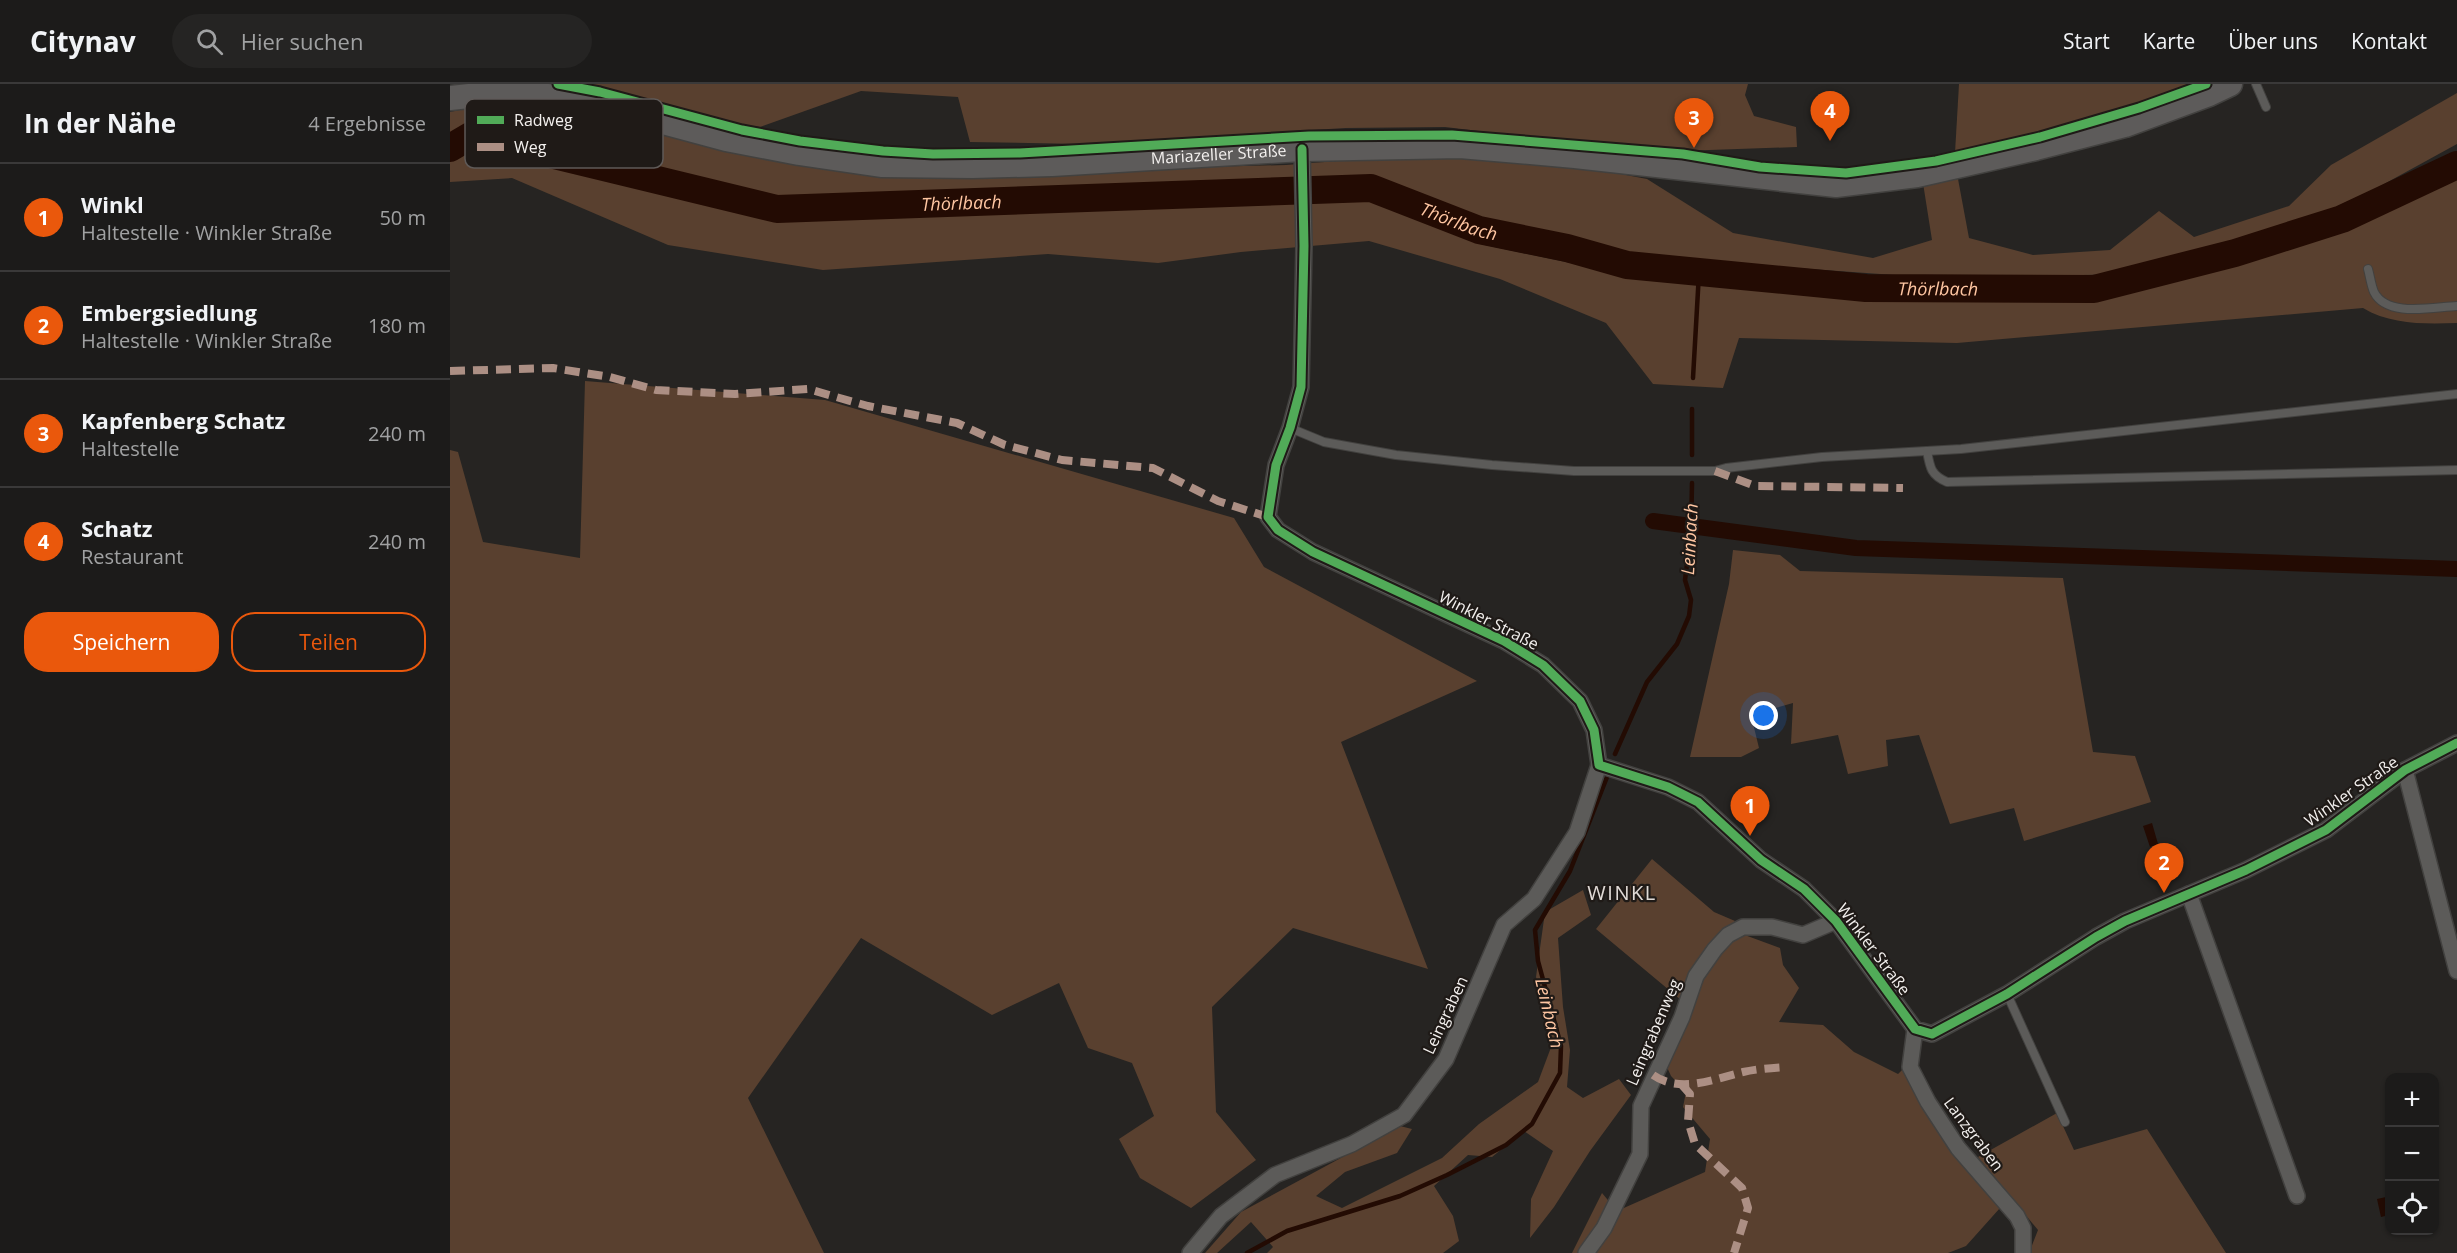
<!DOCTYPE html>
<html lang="de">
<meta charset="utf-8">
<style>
:root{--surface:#1c1b1a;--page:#252423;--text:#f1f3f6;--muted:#a0a1a2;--line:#3a3939;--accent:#ea580c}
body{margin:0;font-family:"Open Sans",sans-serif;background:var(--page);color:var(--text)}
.controls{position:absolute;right:18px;bottom:18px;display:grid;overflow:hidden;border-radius:12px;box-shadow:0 2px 4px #0004}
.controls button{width:54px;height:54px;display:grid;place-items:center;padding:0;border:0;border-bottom:2px solid var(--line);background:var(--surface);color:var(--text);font:30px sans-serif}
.you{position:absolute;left:1314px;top:632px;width:21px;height:21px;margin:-15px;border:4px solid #fff;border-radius:50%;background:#1a73e8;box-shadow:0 0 0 9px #1a73e833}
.badge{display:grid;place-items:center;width:39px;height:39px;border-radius:50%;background:var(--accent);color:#fff;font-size:20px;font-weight:700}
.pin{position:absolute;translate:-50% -50px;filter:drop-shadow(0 2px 3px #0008)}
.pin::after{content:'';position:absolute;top:32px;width:21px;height:18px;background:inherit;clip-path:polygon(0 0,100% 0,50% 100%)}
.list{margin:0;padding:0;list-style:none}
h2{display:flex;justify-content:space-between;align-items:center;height:78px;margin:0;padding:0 24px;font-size:26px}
h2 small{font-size:20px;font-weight:400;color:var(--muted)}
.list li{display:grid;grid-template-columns:39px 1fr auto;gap:18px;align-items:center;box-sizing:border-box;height:108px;padding:0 24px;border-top:2px solid var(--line)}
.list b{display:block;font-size:22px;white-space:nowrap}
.list p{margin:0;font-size:20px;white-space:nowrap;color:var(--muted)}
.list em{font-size:20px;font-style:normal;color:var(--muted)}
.actions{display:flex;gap:12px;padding:18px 24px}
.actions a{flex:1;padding:14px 0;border:2px solid var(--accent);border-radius:24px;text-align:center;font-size:21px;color:var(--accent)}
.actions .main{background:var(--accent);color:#fff}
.icon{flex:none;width:33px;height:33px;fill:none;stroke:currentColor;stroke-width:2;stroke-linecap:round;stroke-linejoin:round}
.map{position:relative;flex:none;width:2007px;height:1169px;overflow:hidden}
header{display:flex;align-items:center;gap:36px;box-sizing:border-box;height:84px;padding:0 30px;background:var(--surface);border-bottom:2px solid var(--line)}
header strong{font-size:28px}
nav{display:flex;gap:33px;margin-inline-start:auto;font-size:21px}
.search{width:420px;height:54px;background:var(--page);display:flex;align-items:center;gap:15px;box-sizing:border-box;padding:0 21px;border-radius:33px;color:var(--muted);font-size:22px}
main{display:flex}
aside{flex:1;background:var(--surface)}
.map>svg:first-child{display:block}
</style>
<header>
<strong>Citynav</strong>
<div class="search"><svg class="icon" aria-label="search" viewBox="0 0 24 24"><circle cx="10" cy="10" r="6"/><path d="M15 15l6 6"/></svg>Hier suchen</div>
<nav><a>Start</a><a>Karte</a><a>Über uns</a><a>Kontakt</a></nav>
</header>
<main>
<aside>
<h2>In der Nähe<small>4 Ergebnisse</small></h2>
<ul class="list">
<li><span class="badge">1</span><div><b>Winkl</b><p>Haltestelle · Winkler Straße</p></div><em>50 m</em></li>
<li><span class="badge">2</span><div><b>Embergsiedlung</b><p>Haltestelle · Winkler Straße</p></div><em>180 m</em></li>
<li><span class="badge">3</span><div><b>Kapfenberg Schatz</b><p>Haltestelle</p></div><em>240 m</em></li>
<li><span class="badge">4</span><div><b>Schatz</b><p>Restaurant</p></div><em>240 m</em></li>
</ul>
<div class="actions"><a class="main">Speichern</a><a>Teilen</a></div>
</aside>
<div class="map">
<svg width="2007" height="1169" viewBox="0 0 2007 1169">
<rect width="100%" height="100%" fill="#262422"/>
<g fill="#59402f">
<path d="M 116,0 L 1298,0 L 1295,11 L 1304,32 L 1346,43 L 1347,63 L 1203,68 L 995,43 L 896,44 L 631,60 L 520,58 L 508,13 L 411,7 L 310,43 L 278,39 Z"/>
<path d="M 1509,0 L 1745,0 L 1729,7 L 1594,48 L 1505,69 Z"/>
<path d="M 2007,9 L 2007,60 L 1925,105 L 1817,154 L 1668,190 L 1501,195 L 1219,175 L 1072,149 L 920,99 L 360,114 L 273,108 L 33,43 L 0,53 L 0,28 L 49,18 L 121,25 L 281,68 L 677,85 L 836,81 L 990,69 L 1155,87 L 1197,95 L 1283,149 L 1423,174 L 1482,156 L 1473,99 L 1508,95 L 1519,154 L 1583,171 L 1660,166 L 1709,127 L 1744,153 L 1839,122 L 1881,81 Z"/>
<path d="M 19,61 L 122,84 L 303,130 L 386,134 L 924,114 L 1030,160 L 1178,191 L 1286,204 L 1498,216 L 1645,213 L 1879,153 L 2007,92 L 2007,239 C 1976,240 1941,241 1913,224 L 1507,259 L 1289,254 L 1273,304 L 1203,300 L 1156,239 L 1050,195 L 919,157 L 791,168 L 708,179 L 598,170 L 373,186 L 218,161 L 62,94 L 0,98 L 0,74 Z"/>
<path d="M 135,297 L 375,316 L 784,434 L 814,483 L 1027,597 L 891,658 L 978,885 L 843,844 L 762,923 L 766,1028 L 806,1076 L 741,1124 L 690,1094 L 669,1055 L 704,1032 L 682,979 L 638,964 L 609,899 L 542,931 L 411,854 L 298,1014 L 374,1169 L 0,1169 L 0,366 L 8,368 L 33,458 L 130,474 Z"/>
<path d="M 1283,466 L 1330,471 L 1350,487 L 1613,494 L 1643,668 L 1685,672 L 1701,718 L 1574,757 L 1564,724 L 1500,740 L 1469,651 L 1436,656 L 1438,682 L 1398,690 L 1388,651 L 1341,660 L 1343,619 L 1301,631 L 1309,664 L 1291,673 L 1240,673 L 1279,500 Z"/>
<path d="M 1202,775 L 1264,828 L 1285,837 L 1275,848 L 1231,916 L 1146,845 Z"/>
<path d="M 1133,806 L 1141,831 L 1108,854 L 1113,923 L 1120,966 L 1117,1003 L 1133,1014 L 1169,995 L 1181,1011 L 1140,1067 L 1104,1123 L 1080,1154 L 1081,1115 L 1103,1067 L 1074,1047 L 1042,1073 L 1018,1071 L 984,1102 L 1003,1132 L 1009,1157 L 993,1169 L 817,1169 L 823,1163 L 801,1138 L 767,1169 L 755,1169 L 791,1128 L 950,1042 L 962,1045 L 947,1069 L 895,1088 L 866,1112 L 892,1124 L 992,1074 L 1029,1040 L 1088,998 L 1103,958 L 1086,893 L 1095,828 Z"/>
<path d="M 1292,850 L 1330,864 L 1333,881 L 1349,904 L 1329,938 L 1373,941 L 1404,968 L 1448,990 L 1454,984 L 1550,1124 L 1516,1162 L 1498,1169 L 1122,1169 L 1152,1109 L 1167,1127 L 1255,1088 L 1260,1055 L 1233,1023 L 1236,1008 L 1221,992 L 1216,981 L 1254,890 L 1276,858 Z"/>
<path d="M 1607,1029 L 1624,1066 L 1697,1045 L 1776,1169 L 1579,1169 L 1588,1146 L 1528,1073 Z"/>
</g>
<g fill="#230b03">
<path d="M 1702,739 L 1708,760 L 1700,763 L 1693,742 Z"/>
<path d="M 1936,1113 L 1939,1131 L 1931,1133 L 1927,1115 Z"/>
</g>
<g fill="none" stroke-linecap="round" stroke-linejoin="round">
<g stroke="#230b03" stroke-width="4.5">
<path d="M 1243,294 L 1249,189"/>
<path d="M 1242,371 L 1242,325"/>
<path d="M 1165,670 L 1197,598 L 1227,560 L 1239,532 L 1241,516 L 1235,496 L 1241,449 L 1242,399"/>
<path d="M 797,1169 L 837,1147 L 950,1112 L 997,1091 L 1056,1061 L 1082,1040 L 1110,989 L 1111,962 L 1088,877 L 1085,846 L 1120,787 L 1157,693"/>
</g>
<path stroke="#230b03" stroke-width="16" d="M 1203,437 L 1406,464 L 2007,485"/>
<path stroke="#230b03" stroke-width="28" id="s1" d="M 0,64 L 22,51 L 327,125 L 921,104 L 1029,146 L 1117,164 L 1177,181 L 1416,204 L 1644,205 L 1785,169 L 1892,135 L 2007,81"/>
<defs>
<g id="service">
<path d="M 1806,0 L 1816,23"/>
<path d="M 1918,185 C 1920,192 1921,201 1924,208 C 1937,234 1983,223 2007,222"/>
<path d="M 840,344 L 874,358 L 946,371 L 1042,381 L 1124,387 L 1265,387 L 1276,384 L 1372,373 L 1511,365 L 2007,310"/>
<path d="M 1477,367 C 1480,384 1481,391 1497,398 L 2007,386"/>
<path d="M 1557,910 L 1615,1038"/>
</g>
<g id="minor">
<path d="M 852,65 L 854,162 L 851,303 L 840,344 L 826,381 L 818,433 L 828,446 L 863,468 L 1054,557 L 1093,581 L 1130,617 L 1144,646 L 1149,681 L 1218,703 L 1248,718 L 1311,776 L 1354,805 L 1386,837 L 1465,945 L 1482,950 L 1557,910 L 1646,853 L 1675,837 L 1796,786 L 1876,746 L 1955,686 L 2007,659"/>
<path d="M 1955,686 L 2007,887"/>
<path d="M 1739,810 L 1847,1112"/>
<path d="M 1465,945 L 1460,983 L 1478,1018 L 1508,1064 L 1567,1132 L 1573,1144 L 1573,1169"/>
<path d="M 740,1169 L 771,1132 L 825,1091 L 902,1060 L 954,1031 L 996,975 L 1054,841 L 1084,815 L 1127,748 L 1149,681"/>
<path d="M 1136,1169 L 1154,1144 L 1190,1070 L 1191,1022 L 1232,933 L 1246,892 L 1265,865 L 1278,851 L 1293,843 L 1322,843 L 1353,851 L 1386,837"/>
</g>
<g id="primary">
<path id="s2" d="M 0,14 L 56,8 L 108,13 L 157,23 L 276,55 L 349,69 L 431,81 L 522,82 L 602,80 L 852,65 L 1010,62 L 1125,72 L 1386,101 L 1467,91 L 1586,64 L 1675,41 L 1759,10 L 1780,0"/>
</g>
</defs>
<use href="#service" stroke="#42413f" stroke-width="10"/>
<use href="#minor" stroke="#42413f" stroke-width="18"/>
<use href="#primary" stroke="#42413f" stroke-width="27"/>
<use href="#service" stroke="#5c5b59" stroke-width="8"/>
<use href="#minor" stroke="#5c5b59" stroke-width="15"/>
<use href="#primary" stroke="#5d5b5a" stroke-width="24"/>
<g stroke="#ac8f84" stroke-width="8" stroke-dasharray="15 8" stroke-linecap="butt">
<path d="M 0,287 L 103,284 L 160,293 L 206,306 L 285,310 L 358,305 L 418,322 L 507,339 L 555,361 L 612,376 L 703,384 L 768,417 L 818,433"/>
<path d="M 1265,387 L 1305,402 L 1453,404"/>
<path d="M 1203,991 C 1230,1010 1264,995 1293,988 C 1306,985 1321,984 1335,983"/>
<path d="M 1232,1001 L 1240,1010 L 1238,1037 L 1245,1060 L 1292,1104 L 1298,1124 L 1284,1169"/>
</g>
<defs>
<g id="cycleway">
<path d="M 108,0 L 150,8 L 292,46 L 350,57 L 433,67 L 483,70 L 570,69 L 859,52 L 1002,51 L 1233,70 L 1310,83 L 1396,89 L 1486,77 L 1590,53 L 1689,24 L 1756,0"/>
<path d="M 852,65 L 854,162 L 851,303 L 840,344 L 826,381 L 818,433 L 828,446 L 863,468 L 1054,557 L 1093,581 L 1130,617 L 1144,646 L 1149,681 L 1218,703 L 1248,718 L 1311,776 L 1354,805 L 1386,837 L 1465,945 L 1482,950 L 1557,910 L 1646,853 L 1675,837 L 1796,786 L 1876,746 L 1955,686 L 2007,659"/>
</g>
</defs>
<use href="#cycleway" stroke="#1f1a17" stroke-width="13"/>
<use href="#cycleway" stroke="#51ab58" stroke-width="9"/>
</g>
<g text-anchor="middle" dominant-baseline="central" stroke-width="4.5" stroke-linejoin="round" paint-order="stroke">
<g font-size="16" fill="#f3f0ee" stroke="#1f1a17">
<text stroke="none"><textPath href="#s2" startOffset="777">Mariazeller Straße</textPath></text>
<text transform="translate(1039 536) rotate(27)">Winkler Straße</text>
<text transform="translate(1901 707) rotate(-35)">Winkler Straße</text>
<text transform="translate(1424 865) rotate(53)">Winkler Straße</text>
<text transform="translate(995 931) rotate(-65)">Leingraben</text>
<text transform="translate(1203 948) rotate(-67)">Leingrabenweg</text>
<text transform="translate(1524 1050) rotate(53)">Lanzgraben</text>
</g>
<g font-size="18" font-style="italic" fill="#ffc6a2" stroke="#1f1a17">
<text stroke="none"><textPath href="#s1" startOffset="524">Thörlbach</textPath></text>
<text stroke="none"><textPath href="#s1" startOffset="1028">Thörlbach</textPath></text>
<text stroke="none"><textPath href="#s1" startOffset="1514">Thörlbach</textPath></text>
<text transform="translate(1239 455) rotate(-87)">Leinbach</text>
<text transform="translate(1100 929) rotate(77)">Leinbach</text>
</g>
<g font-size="20" letter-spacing="1.5" fill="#e1dbd7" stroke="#1f1a17">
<text x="1172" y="808">WINKL</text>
</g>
</g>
<rect x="15" y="15" width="198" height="69" rx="9" fill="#1f1a17" stroke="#5f5a58" stroke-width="1.5"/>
<rect x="27" y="32" width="27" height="8" fill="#51ab58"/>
<rect x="27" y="59" width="27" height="8" fill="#ac8f84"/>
<g font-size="16" fill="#f3f0ee">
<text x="64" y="42">Radweg</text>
<text x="64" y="69">Weg</text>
</g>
</svg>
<div class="controls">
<button>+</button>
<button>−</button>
<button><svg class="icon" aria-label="locate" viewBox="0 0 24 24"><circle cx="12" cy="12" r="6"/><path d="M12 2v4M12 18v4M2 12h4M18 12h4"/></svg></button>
</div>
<div class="you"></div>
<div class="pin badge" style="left:1300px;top:752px">1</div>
<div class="pin badge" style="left:1714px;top:809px">2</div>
<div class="pin badge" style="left:1244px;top:64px">3</div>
<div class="pin badge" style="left:1380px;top:57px">4</div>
</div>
</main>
